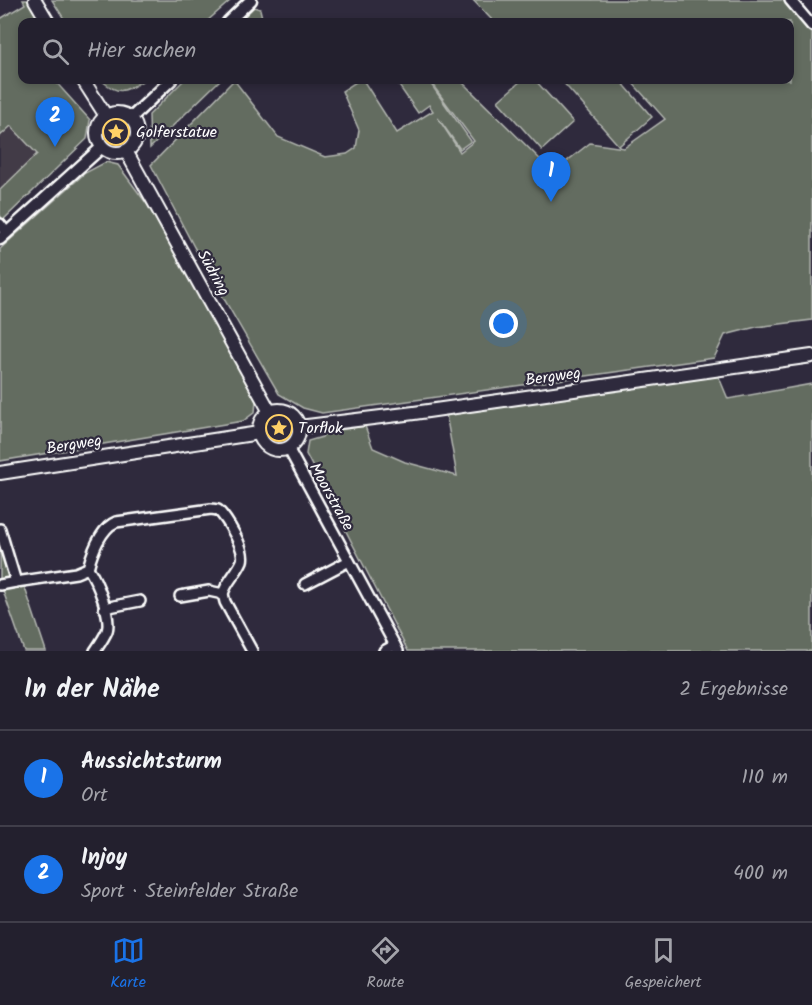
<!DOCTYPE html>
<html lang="de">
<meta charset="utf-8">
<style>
:root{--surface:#23202e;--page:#2f2d3a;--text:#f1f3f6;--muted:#a3a3aa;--line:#403e4a;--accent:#1a73e8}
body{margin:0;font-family:Kalam,sans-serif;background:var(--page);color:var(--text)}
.you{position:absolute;left:504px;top:324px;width:21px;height:21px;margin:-15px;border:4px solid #fff;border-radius:50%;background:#1a73e8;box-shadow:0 0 0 9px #1a73e833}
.badge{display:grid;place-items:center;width:39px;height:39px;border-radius:50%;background:var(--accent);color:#fff;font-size:20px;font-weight:700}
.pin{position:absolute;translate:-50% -50px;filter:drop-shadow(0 2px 3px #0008)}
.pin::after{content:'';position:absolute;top:32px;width:21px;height:18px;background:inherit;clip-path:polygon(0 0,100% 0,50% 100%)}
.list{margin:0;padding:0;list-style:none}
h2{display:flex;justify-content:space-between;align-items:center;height:78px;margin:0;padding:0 24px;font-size:26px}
h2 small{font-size:20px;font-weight:400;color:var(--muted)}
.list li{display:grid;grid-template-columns:39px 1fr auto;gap:18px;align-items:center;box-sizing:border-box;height:96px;padding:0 24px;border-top:2px solid var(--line)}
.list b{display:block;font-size:22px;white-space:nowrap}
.list p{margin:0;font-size:20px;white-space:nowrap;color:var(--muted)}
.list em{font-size:20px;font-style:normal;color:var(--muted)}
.icon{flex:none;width:33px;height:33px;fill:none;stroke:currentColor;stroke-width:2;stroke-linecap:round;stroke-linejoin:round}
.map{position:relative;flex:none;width:812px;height:651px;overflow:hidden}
.search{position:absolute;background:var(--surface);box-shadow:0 3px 9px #0003;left:18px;right:18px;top:18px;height:66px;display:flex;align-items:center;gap:15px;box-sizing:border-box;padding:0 21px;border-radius:12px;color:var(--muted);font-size:22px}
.sheet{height:270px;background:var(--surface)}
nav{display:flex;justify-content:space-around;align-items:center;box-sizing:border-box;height:84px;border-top:2px solid var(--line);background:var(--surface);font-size:16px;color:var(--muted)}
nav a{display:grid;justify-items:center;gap:3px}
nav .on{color:var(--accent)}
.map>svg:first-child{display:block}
</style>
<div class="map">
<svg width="812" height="651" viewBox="0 0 812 651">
<rect width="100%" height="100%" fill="#2f2a3d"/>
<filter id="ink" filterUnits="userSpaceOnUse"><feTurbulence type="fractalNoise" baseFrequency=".0167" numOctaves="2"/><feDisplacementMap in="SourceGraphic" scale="12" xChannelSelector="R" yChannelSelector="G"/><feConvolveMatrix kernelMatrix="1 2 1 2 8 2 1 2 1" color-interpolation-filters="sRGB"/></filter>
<g filter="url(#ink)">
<path fill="#433a47" d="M 11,126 L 37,154 L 0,190 L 0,136 Z"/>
<g fill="#646c60" stroke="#b2b6b0" stroke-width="1.5">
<path d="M 23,0 L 28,0 L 41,22 L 22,22 L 22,80 L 54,80 L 90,120 L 87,139 L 3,220 L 0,215 L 0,190 L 37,154 L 11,126 L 0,136 L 0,19 L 25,4 Z"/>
<path d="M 52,0 L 231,0 L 206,22 L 66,22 Z"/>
<path d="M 473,0 L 784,0 L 812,32 L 812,320 L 756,327 L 725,335 L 714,358 L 322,413 L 303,408 L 279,394 L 194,247 L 151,165 L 234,80 L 278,137 L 325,157 L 347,154 L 356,148 L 359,130 L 342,91 L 359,80 L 363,80 L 397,133 L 433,111 L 429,105 L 418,113 L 395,80 L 428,80 L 471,141 L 460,149 L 438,118 L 460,152 L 474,141 L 429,80 L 460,80 L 553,172 L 590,143 L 624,148 L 665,119 L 630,80 L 790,80 L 790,22 L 494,22 Z"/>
<path d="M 254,7 L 260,9 L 263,22 L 239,22 Z"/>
<path d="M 101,80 L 100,80 L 144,80 C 124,92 119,96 101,80 Z"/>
<path d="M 184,80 L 220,80 L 150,148 L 149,115 Z"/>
<path d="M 522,80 L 535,80 L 573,122 L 542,150 L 498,101 Z"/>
<path d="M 561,80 L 620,80 L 652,117 L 619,146 Z"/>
<path d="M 106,162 L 118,165 L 155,215 L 256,401 L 255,412 L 243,421 L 0,461 L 0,249 L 85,173 Z"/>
<path d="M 718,375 L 728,399 L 812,384 L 812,651 L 408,651 L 306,454 L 308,441 L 322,437 L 325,432 L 365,426 L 373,448 L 405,462 L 457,476 L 446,414 Z"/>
<path d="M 0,541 L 13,585 L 24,585 L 46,651 L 24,651 L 0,582 Z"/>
</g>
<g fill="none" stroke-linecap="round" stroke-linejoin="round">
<defs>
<g id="minor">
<path d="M 790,0 L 812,26"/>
<path d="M 0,224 L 7,233"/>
<path d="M 288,448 L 398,651"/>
<path d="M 0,529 L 16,582 L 76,573 L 88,568 C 92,553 101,528 116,522 L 211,509 L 218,510 C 226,518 246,549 242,561 C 237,573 226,582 223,594 L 225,602 L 252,651"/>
<path d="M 88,568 C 96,579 112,617 107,631 C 104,638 99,645 95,651"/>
<path d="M 305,584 L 349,561"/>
<path d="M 0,585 L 16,582"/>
<path d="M 180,596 L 209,591 L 223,594"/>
<path d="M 104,608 L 140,601"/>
<path d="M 384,651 L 395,645"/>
</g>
<g id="tertiary">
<path d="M 228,22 L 251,0"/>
<path d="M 130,119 L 171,80"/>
<path d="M 0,239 L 102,147"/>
</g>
<g id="secondary">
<path d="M 35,0 L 48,22"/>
<path d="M 83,80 L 106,116"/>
<circle cx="117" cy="133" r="20"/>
<path d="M 126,151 L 270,412"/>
<circle cx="279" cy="430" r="20"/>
<path d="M 299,427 L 414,413 L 812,356"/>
<path d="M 0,473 L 259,433"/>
</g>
</defs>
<use href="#minor" stroke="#fff" stroke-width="14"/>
<use href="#tertiary" stroke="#fff" stroke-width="15"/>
<use href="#secondary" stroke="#fff" stroke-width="16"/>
<use href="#minor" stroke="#2f2a3d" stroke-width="9"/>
<use href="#tertiary" stroke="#2f2a3d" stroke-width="10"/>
<use href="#secondary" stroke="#2f2a3d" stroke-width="12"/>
</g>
</g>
<defs>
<symbol id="sight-ring" viewBox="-11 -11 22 22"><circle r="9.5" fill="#2f2a3d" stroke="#ffd166" stroke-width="1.5"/><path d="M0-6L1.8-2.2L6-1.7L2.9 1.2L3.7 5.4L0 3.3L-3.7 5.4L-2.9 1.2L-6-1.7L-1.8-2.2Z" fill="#ffd166"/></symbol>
</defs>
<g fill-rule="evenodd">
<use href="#sight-ring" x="101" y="117" width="30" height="30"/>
<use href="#sight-ring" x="264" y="413" width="30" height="30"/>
</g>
<g text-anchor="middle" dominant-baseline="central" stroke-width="4.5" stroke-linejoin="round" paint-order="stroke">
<g font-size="16" fill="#fff" stroke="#2f2a3d" text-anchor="start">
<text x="136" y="132">Golferstatue</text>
<text x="298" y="428">Torflok</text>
</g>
<g font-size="16" fill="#fff" stroke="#2f2a3d">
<text transform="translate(213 273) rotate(61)">Südring</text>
<text transform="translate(553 377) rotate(-8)">Bergweg</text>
<text transform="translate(74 445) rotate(-9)">Bergweg</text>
<text transform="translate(331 497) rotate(61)">Moorstraße</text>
</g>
</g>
</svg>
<div class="you"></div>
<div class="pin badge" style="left:551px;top:202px">1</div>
<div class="pin badge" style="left:55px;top:147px">2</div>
<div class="search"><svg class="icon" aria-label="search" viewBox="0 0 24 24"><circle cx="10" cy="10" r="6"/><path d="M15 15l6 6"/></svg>Hier suchen</div>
</div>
<section class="sheet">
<h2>In der Nähe<small>2 Ergebnisse</small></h2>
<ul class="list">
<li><span class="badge">1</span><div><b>Aussichtsturm</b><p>Ort</p></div><em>110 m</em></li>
<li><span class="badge">2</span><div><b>Injoy</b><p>Sport · Steinfelder Straße</p></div><em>400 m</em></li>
</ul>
</section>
<nav>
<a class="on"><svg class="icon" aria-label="map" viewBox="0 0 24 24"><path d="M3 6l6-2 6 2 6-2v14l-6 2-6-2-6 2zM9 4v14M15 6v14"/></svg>Karte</a>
<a><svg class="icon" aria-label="directions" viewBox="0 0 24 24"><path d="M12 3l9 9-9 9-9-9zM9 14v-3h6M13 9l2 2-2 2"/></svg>Route</a>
<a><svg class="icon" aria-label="saved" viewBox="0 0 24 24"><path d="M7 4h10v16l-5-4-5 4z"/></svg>Gespeichert</a>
</nav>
